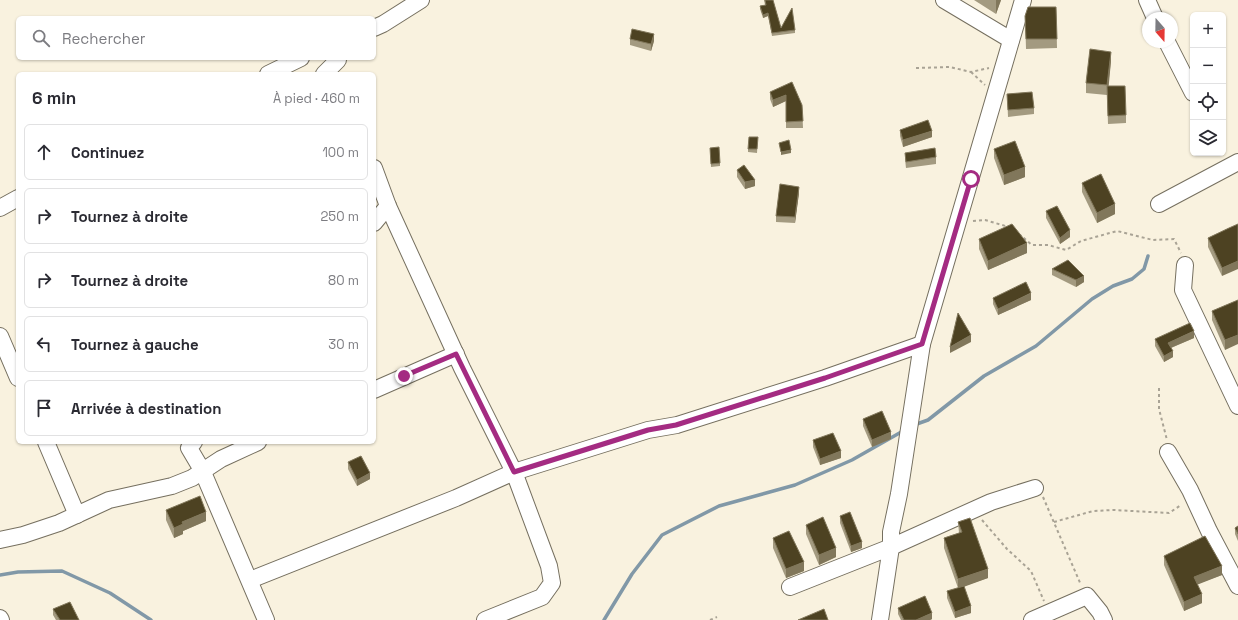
<!DOCTYPE html>
<html lang="fr">
<meta charset="utf-8">
<style>
:root{--surface:#fff;--page:#f7f7f7;--text:#2b2b33;--muted:#7c7c81;--line:#e1e1e2}
body{margin:0;font-family:"Space Grotesk",sans-serif;background:var(--page);color:var(--text)}
.controls{position:absolute;right:12px;top:12px;display:grid;overflow:hidden;border-radius:6px;box-shadow:0 1px 3px #0004}
.controls button{width:36px;height:36px;display:grid;place-items:center;padding:0;border:0;border-bottom:1px solid var(--line);background:var(--surface);color:var(--text);font:20px sans-serif}
.compass{position:absolute;left:1142px;top:12px;width:36px;height:36px;border-radius:50%;background:var(--surface);box-shadow:0 1px 3px #0004;rotate:160deg}
.stop{position:absolute;width:12px;height:12px;margin:-9px;border:3px solid #a42b82;border-radius:50%;background:#fff}
.stop.end{background:#a42b82;border-color:#fff;box-shadow:0 1px 4px #0008}
.list{margin:0;padding:0;list-style:none}
h2{display:flex;justify-content:space-between;align-items:center;height:52px;margin:0;padding:0 16px;font-size:17px}
h2 small{font-size:13px;font-weight:400;color:var(--muted)}
.list li{display:grid;grid-template-columns:26px 1fr auto;gap:12px;align-items:center;box-sizing:border-box;height:56px;margin:0 8px 8px;padding:0 8px;border:1px solid var(--line);border-radius:6px}
.list b{display:block;font-size:15px;white-space:nowrap}
.list em{font-size:13px;font-style:normal;color:var(--muted)}
.icon{flex:none;width:22px;height:22px;fill:none;stroke:currentColor;stroke-width:2;stroke-linecap:round;stroke-linejoin:round}
.map{position:relative;flex:none;width:1238px;height:620px;overflow:hidden}
.search{position:absolute;background:var(--surface);box-shadow:0 1px 3px #0004;left:16px;top:16px;width:360px;height:44px;display:flex;align-items:center;gap:10px;box-sizing:border-box;padding:0 14px;border-radius:6px;color:var(--muted);font-size:15px}
.panel{position:absolute;background:var(--surface);box-shadow:0 1px 3px #0004;left:16px;top:72px;width:360px;height:372px;border-radius:6px}
.map>svg:first-child{display:block}
</style>
<div class="map">
<svg width="1238" height="620" viewBox="0 0 1238 620">
<rect width="100%" height="100%" fill="#f9f2df"/>
<g fill="none" stroke-linecap="round" stroke-linejoin="round">
<g stroke="#8198a7" stroke-width="3.5">
<path d="M 914,425 L 928,420 L 984,376 L 1036,346 L 1092,299 L 1113,286 L 1132,279 L 1144,269 L 1148,256"/>
<path d="M 0,575 L 18,572 L 62,571 L 110,593 L 151,620"/>
<path d="M 604,620 L 632,574 L 662,535 L 719,506 L 795,485 L 852,460 L 903,431"/>
</g>
<defs>
<g id="minor">
<path d="M 944,0 L 1011,40"/>
<path d="M 1147,0 L 1155,18"/>
<path d="M 374,28 L 383,24 L 421,0"/>
<path d="M 1167,42 L 1193,93"/>
<path d="M 268,74 L 301,58"/>
<path d="M 324,74 L 338,60"/>
<path d="M 374,168 L 388,206 L 462,368 L 514,472 L 549,566 L 552,583 L 542,597 L 485,620"/>
<path d="M 1159,204 L 1238,162"/>
<path d="M 0,208 L 18,198"/>
<path d="M 374,223 L 388,206"/>
<path d="M 1185,265 L 1183,290 L 1238,406"/>
<path d="M 0,336 L 18,378"/>
<path d="M 374,390 L 456,354"/>
<path d="M 46,442 L 77,515"/>
<path d="M 194,442 L 189,448 L 202,470 L 266,620"/>
<path d="M 1168,452 L 1190,490 L 1209,531 L 1238,586"/>
<path d="M 0,540 L 23,535 L 59,523 L 109,500 L 172,486 L 192,478 L 221,459 L 258,442"/>
<path d="M 250,580 L 456,498 L 514,472 L 648,430 L 677,425 L 825,378 L 922,344"/>
<path d="M 790,587 L 891,547 L 991,502 L 1035,488"/>
<path d="M 0,618 L 1,620"/>
<path d="M 880,620 L 891,547 L 891,532 L 899,494 L 922,344 L 1023,0"/>
<path d="M 1032,620 L 1087,596 L 1100,612 L 1104,620"/>
</g>
</defs>
<use href="#minor" stroke="#756f5f" stroke-width="18"/>
<g stroke="#a9a395" stroke-width="2" stroke-dasharray="3 3" stroke-linecap="butt">
<path d="M 916,68 L 950,67 L 971,72 L 989,68"/>
<path d="M 971,72 L 985,85"/>
<path d="M 973,221 L 985,220 L 1009,227"/>
<path d="M 1019,234 L 1032,245 L 1048,245 L 1066,250 L 1081,241 L 1117,231 L 1153,240 L 1174,239 L 1181,253"/>
<path d="M 1159,388 L 1159,409 L 1167,440"/>
<path d="M 1043,497 L 1081,585"/>
<path d="M 982,520 L 1007,549 L 1031,571 L 1044,601"/>
<path d="M 1054,522 L 1093,511 L 1114,510 L 1169,513 L 1181,505"/>
<path d="M 710,620 L 717,617"/>
</g>
<use href="#minor" stroke="#fff" stroke-width="16"/>
</g>
<g fill="#a39a80">
<path d="M 764,0 L 773,0 L 781,28 L 795,30 L 795,33 L 772,36 L 768,16 L 763,18 L 760,9 L 760,6 L 765,5 Z"/>
<path d="M 974,0 L 1001,0 L 996,14 Z"/>
<path d="M 1056,7 L 1057,48 L 1026,49 L 1025,16 Z"/>
<path d="M 630,39 L 654,41 L 651,51 L 630,45 Z"/>
<path d="M 1111,61 L 1108,86 L 1126,115 L 1126,123 L 1108,124 L 1107,95 L 1086,93 L 1086,83 Z"/>
<path d="M 770,92 L 802,105 L 803,128 L 786,128 L 786,101 L 773,107 L 770,99 Z"/>
<path d="M 1007,94 L 1034,108 L 1034,114 L 1008,117 Z"/>
<path d="M 900,130 L 932,137 L 903,147 L 900,136 Z"/>
<path d="M 758,137 L 757,153 L 748,152 L 748,149 Z"/>
<path d="M 710,148 L 720,163 L 720,166 L 711,167 Z"/>
<path d="M 994,149 L 1025,177 L 1004,185 L 994,158 Z"/>
<path d="M 905,153 L 936,157 L 936,164 L 906,168 L 905,159 Z"/>
<path d="M 737,170 L 755,186 L 745,189 L 737,177 Z"/>
<path d="M 1082,183 L 1115,214 L 1097,223 L 1082,192 Z"/>
<path d="M 799,193 L 795,223 L 776,222 L 776,216 Z"/>
<path d="M 1046,211 L 1070,237 L 1060,244 L 1046,218 Z"/>
<path d="M 1229,228 L 1222,276 L 1208,247 L 1208,238 Z"/>
<path d="M 979,239 L 1027,253 L 988,270 L 979,249 Z"/>
<path d="M 1052,269 L 1084,282 L 1076,287 L 1052,275 Z"/>
<path d="M 993,298 L 1031,300 L 998,315 L 993,304 Z"/>
<path d="M 1238,300 L 1225,350 L 1212,320 L 1212,311 Z"/>
<path d="M 1194,338 L 1171,348 L 1173,357 L 1164,362 L 1155,346 L 1155,339 Z"/>
<path d="M 863,419 L 891,439 L 872,447 L 863,426 Z"/>
<path d="M 813,440 L 841,458 L 820,465 L 813,447 Z"/>
<path d="M 348,462 L 370,479 L 357,486 L 348,469 Z"/>
<path d="M 166,510 L 206,521 L 183,531 L 183,534 L 174,538 L 166,520 Z"/>
<path d="M 840,516 L 862,548 L 851,552 L 840,523 Z"/>
<path d="M 958,522 L 988,578 L 964,586 L 971,613 L 955,618 L 947,598 L 947,591 L 958,588 L 944,548 L 944,538 L 959,533 Z"/>
<path d="M 806,525 L 836,557 L 819,565 L 806,534 Z"/>
<path d="M 1238,526 L 1238,541 L 1235,534 L 1235,528 Z"/>
<path d="M 773,538 L 804,571 L 786,578 L 773,548 Z"/>
<path d="M 1164,556 L 1222,575 L 1197,584 L 1202,603 L 1184,611 L 1164,565 Z"/>
<path d="M 898,608 L 932,619 L 930,620 L 901,620 L 898,614 Z"/>
<path d="M 53,609 L 79,620 L 56,620 L 53,615 Z"/>
</g>
<g fill="#81775b">
<path d="M 996,0 L 1001,0 L 996,14 Z"/>
<path d="M 768,13 L 768,16 L 763,18 L 763,15 Z"/>
<path d="M 654,34 L 654,41 L 651,51 L 651,44 Z"/>
<path d="M 1111,52 L 1111,61 L 1108,93 L 1107,85 Z"/>
<path d="M 786,95 L 786,101 L 773,107 L 773,100 Z"/>
<path d="M 932,131 L 932,137 L 903,147 L 903,140 Z"/>
<path d="M 791,150 L 791,153 L 781,155 L 781,152 Z"/>
<path d="M 1025,167 L 1025,177 L 1004,185 L 1004,175 Z"/>
<path d="M 755,180 L 755,186 L 745,189 L 745,182 Z"/>
<path d="M 799,187 L 799,193 L 795,223 L 795,217 Z"/>
<path d="M 1115,204 L 1115,214 L 1097,223 L 1097,213 Z"/>
<path d="M 1070,230 L 1070,237 L 1060,244 L 1060,238 Z"/>
<path d="M 1027,243 L 1027,253 L 988,270 L 988,261 Z"/>
<path d="M 1238,261 L 1238,269 L 1222,276 L 1222,268 Z"/>
<path d="M 1084,276 L 1084,282 L 1076,287 L 1076,280 Z"/>
<path d="M 1031,293 L 1031,300 L 998,315 L 998,309 Z"/>
<path d="M 1194,331 L 1194,338 L 1168,349 L 1168,343 Z"/>
<path d="M 971,335 L 971,342 L 950,353 L 950,347 Z"/>
<path d="M 1238,335 L 1238,344 L 1225,350 L 1225,340 Z"/>
<path d="M 1173,351 L 1173,357 L 1164,362 L 1164,356 Z"/>
<path d="M 891,432 L 891,439 L 872,447 L 872,440 Z"/>
<path d="M 841,451 L 841,458 L 820,465 L 820,459 Z"/>
<path d="M 370,473 L 370,479 L 357,486 L 357,480 Z"/>
<path d="M 206,512 L 206,521 L 183,531 L 183,534 L 174,538 L 174,528 L 182,522 Z"/>
<path d="M 862,542 L 862,548 L 851,552 L 851,546 Z"/>
<path d="M 836,548 L 836,557 L 819,565 L 819,555 Z"/>
<path d="M 804,562 L 804,571 L 786,578 L 786,569 Z"/>
<path d="M 1222,566 L 1222,575 L 1194,586 L 1194,577 Z"/>
<path d="M 988,569 L 988,578 L 958,589 L 958,579 Z"/>
<path d="M 1202,594 L 1202,603 L 1184,611 L 1184,602 Z"/>
<path d="M 971,606 L 971,613 L 955,618 L 955,612 Z"/>
<path d="M 932,613 L 932,619 L 930,620 L 916,620 Z"/>
</g>
<g fill="#4d4222" stroke="#81775b">
<path d="M 765,0 L 773,0 L 781,28 L 792,8 L 795,30 L 772,33 L 768,13 L 763,15 L 760,6 L 766,5 Z"/>
<path d="M 1028,7 L 1056,7 L 1057,39 L 1026,39 L 1025,16 Z"/>
<path d="M 632,29 L 654,34 L 651,44 L 630,39 Z"/>
<path d="M 1090,49 L 1111,52 L 1107,85 L 1086,83 Z"/>
<path d="M 792,82 L 802,105 L 803,121 L 786,122 L 786,95 L 773,100 L 770,92 Z"/>
<path d="M 1107,86 L 1125,86 L 1126,115 L 1108,116 Z"/>
<path d="M 1032,92 L 1034,108 L 1008,110 L 1007,94 Z"/>
<path d="M 928,120 L 932,131 L 903,140 L 900,130 Z"/>
<path d="M 749,137 L 758,137 L 757,149 L 748,149 Z"/>
<path d="M 789,140 L 791,150 L 781,152 L 779,143 Z"/>
<path d="M 1015,141 L 1025,167 L 1004,175 L 994,149 Z"/>
<path d="M 719,147 L 720,163 L 711,164 L 710,148 Z"/>
<path d="M 935,148 L 936,157 L 906,162 L 905,153 Z"/>
<path d="M 744,165 L 755,180 L 745,182 L 737,170 Z"/>
<path d="M 1101,174 L 1115,204 L 1097,213 L 1082,183 Z"/>
<path d="M 780,184 L 799,187 L 795,217 L 776,216 Z"/>
<path d="M 1057,206 L 1070,230 L 1060,238 L 1046,211 Z"/>
<path d="M 1012,224 L 1027,243 L 988,261 L 979,239 Z"/>
<path d="M 1238,224 L 1238,261 L 1222,268 L 1208,238 L 1229,228 Z"/>
<path d="M 1068,260 L 1084,276 L 1076,280 L 1052,269 Z"/>
<path d="M 1026,282 L 1031,293 L 998,309 L 993,298 Z"/>
<path d="M 1238,300 L 1238,335 L 1225,340 L 1212,311 Z"/>
<path d="M 958,313 L 971,335 L 950,347 Z"/>
<path d="M 1190,323 L 1194,331 L 1168,343 L 1173,351 L 1164,356 L 1155,339 Z"/>
<path d="M 882,411 L 891,432 L 872,440 L 863,419 Z"/>
<path d="M 833,433 L 841,451 L 820,459 L 813,440 Z"/>
<path d="M 361,456 L 370,473 L 357,480 L 348,462 Z"/>
<path d="M 200,496 L 206,512 L 182,522 L 183,524 L 174,528 L 166,510 Z"/>
<path d="M 850,512 L 862,542 L 851,546 L 840,516 Z"/>
<path d="M 823,517 L 836,548 L 819,555 L 806,525 Z"/>
<path d="M 970,518 L 988,569 L 958,579 L 944,538 L 962,532 L 958,522 Z"/>
<path d="M 1238,526 L 1238,534 L 1235,528 Z"/>
<path d="M 789,531 L 804,562 L 786,569 L 773,538 Z"/>
<path d="M 1205,536 L 1222,566 L 1194,577 L 1202,594 L 1184,602 L 1164,556 Z"/>
<path d="M 964,586 L 971,606 L 955,612 L 947,591 Z"/>
<path d="M 925,596 L 932,613 L 916,620 L 904,620 L 898,608 Z"/>
<path d="M 70,602 L 79,620 L 60,620 L 53,609 Z"/>
<path d="M 824,609 L 828,620 L 798,620 Z"/>
</g>
<g fill="none" stroke-linecap="round" stroke-linejoin="round">
<path stroke="#a42b82" stroke-width="5" d="M 404,376 L 456,354 L 514,472 L 648,430 L 676,425 L 825,378 L 922,344 L 971,179"/>
</g>
</svg>
<div class="controls">
<button>+</button>
<button>−</button>
<button><svg class="icon" aria-label="locate" viewBox="0 0 24 24"><circle cx="12" cy="12" r="6"/><path d="M12 2v4M12 18v4M2 12h4M18 12h4"/></svg></button>
<button><svg class="icon" aria-label="layers" viewBox="0 0 24 24"><path d="M12 4l9 5-9 5-9-5zM3 14l9 5 9-5"/></svg></button>
</div>
<svg class="compass" viewBox="-18 -18 36 36"><path d="M0-13l5 13h-10z" fill="#e53935"/><path d="M0 13l5-13h-10z" fill="#7c7c81"/></svg>
<div class="stop" style="left:971px;top:179px"></div>
<div class="stop end" style="left:404px;top:376px"></div>
<div class="search"><svg class="icon" aria-label="search" viewBox="0 0 24 24"><circle cx="10" cy="10" r="6"/><path d="M15 15l6 6"/></svg>Rechercher</div>
<section class="panel">
<h2>6 min<small>À pied · 460 m</small></h2>
<ul class="list">
<li><svg class="icon" aria-label="ahead" viewBox="0 0 24 24"><path d="M12 20V5M6 11l6-6 6 6"/></svg><div><b>Continuez</b></div><em>100 m</em></li>
<li><svg class="icon" aria-label="right" viewBox="0 0 24 24"><path d="M7 20v-9h11M14 6l5 5-5 5"/></svg><div><b>Tournez à droite</b></div><em>250 m</em></li>
<li><svg class="icon" aria-label="right" viewBox="0 0 24 24"><path d="M7 20v-9h11M14 6l5 5-5 5"/></svg><div><b>Tournez à droite</b></div><em>80 m</em></li>
<li><svg class="icon" aria-label="left" viewBox="0 0 24 24"><path d="M17 20v-9H6M10 6l-5 5 5 5"/></svg><div><b>Tournez à gauche</b></div><em>30 m</em></li>
<li><svg class="icon" aria-label="arrive" viewBox="0 0 24 24"><path d="M6 21V4h12l-3 4 3 4H6"/></svg><div><b>Arrivée à destination</b></div></li>
</ul>
</section>
</div>
